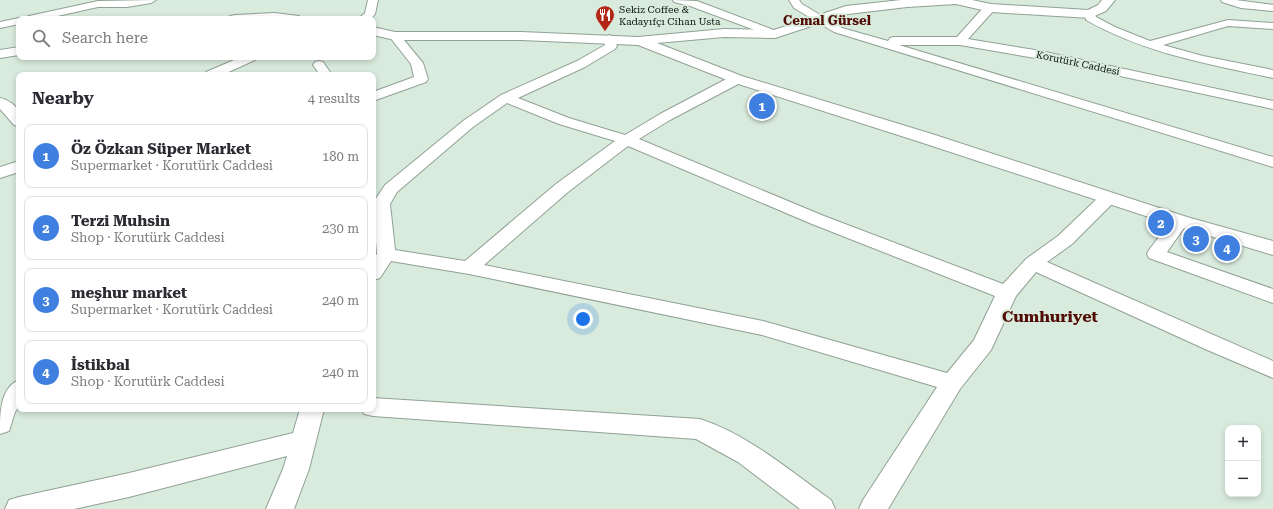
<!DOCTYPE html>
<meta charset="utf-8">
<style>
:root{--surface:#fff;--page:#f2f2f3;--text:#2b2b33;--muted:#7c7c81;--line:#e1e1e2;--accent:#1a73e8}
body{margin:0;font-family:"Roboto Serif",serif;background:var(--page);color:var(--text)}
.controls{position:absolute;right:12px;bottom:12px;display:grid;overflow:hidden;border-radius:8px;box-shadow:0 2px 6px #0003}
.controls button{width:36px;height:36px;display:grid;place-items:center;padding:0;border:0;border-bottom:1px solid var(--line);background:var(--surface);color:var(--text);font:20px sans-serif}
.you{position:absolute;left:583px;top:319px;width:14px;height:14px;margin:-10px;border:3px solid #fff;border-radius:50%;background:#1a73e8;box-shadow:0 0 0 6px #1a73e833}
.badge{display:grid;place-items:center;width:26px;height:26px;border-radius:50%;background:var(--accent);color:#fff;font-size:13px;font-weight:700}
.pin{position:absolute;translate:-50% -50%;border:2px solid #fff;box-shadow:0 1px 4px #0006}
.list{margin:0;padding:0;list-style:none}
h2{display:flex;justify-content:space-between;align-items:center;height:52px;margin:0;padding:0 16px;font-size:17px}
h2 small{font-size:13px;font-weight:400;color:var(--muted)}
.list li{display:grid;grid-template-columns:26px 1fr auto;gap:12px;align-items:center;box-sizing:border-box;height:64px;margin:0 8px 8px;padding:0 8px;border:1px solid var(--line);border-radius:8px}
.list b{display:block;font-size:15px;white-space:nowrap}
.list p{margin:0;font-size:13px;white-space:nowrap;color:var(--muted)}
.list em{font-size:13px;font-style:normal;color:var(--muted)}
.icon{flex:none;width:22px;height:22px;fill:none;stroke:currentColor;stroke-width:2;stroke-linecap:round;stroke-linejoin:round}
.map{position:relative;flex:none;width:1273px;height:509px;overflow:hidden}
.search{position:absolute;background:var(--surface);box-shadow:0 2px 6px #0003;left:16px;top:16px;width:360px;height:44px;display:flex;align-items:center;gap:10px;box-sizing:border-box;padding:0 14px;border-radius:8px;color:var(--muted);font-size:15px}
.panel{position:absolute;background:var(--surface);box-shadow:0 2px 6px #0003;left:16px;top:72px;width:360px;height:340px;border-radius:8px}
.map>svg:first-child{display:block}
</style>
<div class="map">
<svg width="1273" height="509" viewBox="0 0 1273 509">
<rect width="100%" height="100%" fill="#d9ebdd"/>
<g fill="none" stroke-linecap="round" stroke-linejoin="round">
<defs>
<g id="street">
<path d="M 156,0 L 151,3 L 127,7 L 98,7 L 44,19 L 23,19 L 29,16 L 98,1 Z"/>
<path d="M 368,0 L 378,0 L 375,14 L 371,19 L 358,19 L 365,13 Z"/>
<path d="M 673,0 L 697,1 L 779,32 L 781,34 L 779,36 L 771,36 L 690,6 L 674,2 Z"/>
<path d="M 789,0 L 799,0 L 802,4 L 842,28 L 888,41 L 890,38 L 894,37 L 957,37 L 983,8 L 991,5 L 996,8 L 968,39 L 1041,51 L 1273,101 L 1273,109 L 1041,59 L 960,45 L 899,45 L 1273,157 L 1273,167 L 834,32 L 794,8 Z"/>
<path d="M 1221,0 L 1236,0 L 1273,5 L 1273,11 L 1241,8 L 1222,2 Z"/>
<path d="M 1090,11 L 1094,12 L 1096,17 L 1115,27 L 1150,41 L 1228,20 L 1273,23 L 1273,29 L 1228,26 L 1163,45 L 1203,56 L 1273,70 L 1273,78 C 1208,64 1144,53 1086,20 L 1085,14 Z"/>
<path d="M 19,18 L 23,19 L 19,19 L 19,24 L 0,28 L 0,22 Z"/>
<path d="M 395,33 L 399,34 L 423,63 L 428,79 L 426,82 L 373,101 L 373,92 L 414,77 L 411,64 L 389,36 L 391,34 Z"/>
<path d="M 609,35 L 613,37 L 617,46 L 615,49 L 585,67 L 518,98 L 569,118 L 625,135 L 660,114 L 732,76 L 742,76 L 744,79 L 742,82 L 670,120 L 639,139 L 824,216 L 1003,284 L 1026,259 L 1058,236 L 1102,194 L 1108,193 L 1114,194 L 1117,198 L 1114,202 L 1072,244 L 1047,262 L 1273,361 L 1273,378 L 1205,349 L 1036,272 L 1016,296 L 991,350 L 960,389 L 888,509 L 859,509 L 863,500 L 937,387 L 762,335 L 469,274 L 391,261 L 380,278 L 373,280 L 373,259 L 377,254 L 373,203 L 385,185 L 463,121 L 501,95 L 577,61 L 605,45 L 603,39 L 605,37 ZM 507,103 L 559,124 L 615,141 L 556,184 L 465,261 L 395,250 L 390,204 L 397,192 L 473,127 ZM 628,146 L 812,224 L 995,296 L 974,340 L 947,373 L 763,321 L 484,265 L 568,192 Z"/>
<path d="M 241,57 L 257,57 L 255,60 L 222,75 L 205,75 L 206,72 Z"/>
<path d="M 319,61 L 323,62 L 332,75 L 320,75 L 313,65 L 315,62 Z"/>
<path d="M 0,98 C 7,99 16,105 19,112 C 20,116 19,122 19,126 L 14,125 L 0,109 Z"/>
<path d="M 19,161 L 19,172 L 0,178 L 0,167 Z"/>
<path d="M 1180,216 L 1186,217 L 1189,221 L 1167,252 L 1273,289 L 1273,303 L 1149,258 L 1147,254 L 1149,250 L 1174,217 Z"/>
<path d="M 19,380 L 19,407 L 15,412 L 9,431 L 0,434 C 0,413 0,388 19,380 Z"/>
<path d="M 373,398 L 700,419 C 749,435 790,471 831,500 L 835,509 L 800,509 L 738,462 L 696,439 L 373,416 L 364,414 L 362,409 L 373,409 Z"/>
<path d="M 300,409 L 324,409 L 309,469 L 294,509 L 266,509 L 283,469 L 287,456 L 129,497 L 74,509 L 5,509 L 9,500 L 19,497 L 129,473 L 293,433 Z"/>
</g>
<g id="secondary">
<path d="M 901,0 L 972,0 L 991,4 L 1088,10 L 1098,5 L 1102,0 L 1115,0 L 1106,11 L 1090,18 L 991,12 L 956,4 L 907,7 L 848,14 L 775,38 L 724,37 L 657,43 L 742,76 L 932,134 L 1187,217 L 1273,241 L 1273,255 L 1173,225 L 920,142 L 732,82 L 638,45 L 521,40 L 395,40 L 373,35 L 373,27 L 395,32 L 521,32 L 638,37 L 724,29 L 774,30 L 846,6 Z"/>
<path d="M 275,13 L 299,16 L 300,19 L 229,19 L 230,16 L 235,15 Z"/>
<path d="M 19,47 L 19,55 L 0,58 L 0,50 Z"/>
</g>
</defs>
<use href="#street" stroke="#90a194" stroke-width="2"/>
<use href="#secondary" stroke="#90a194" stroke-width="2"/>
<use href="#street" fill="#fff" fill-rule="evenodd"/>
<use href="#secondary" fill="#fff" fill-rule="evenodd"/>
</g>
<defs>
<symbol id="restaurant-pin" viewBox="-11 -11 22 30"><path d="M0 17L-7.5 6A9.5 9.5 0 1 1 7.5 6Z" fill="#b32515" stroke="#d9ebdd"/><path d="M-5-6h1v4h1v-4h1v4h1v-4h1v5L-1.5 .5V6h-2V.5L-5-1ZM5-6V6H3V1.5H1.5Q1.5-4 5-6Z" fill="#fff"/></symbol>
</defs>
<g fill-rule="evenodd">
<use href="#restaurant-pin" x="594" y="4" width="22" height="30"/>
</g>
<g text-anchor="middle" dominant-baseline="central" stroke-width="4" stroke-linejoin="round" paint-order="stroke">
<g font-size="10" fill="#0d130f" stroke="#d9ebdd" text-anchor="start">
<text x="619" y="9">Sekiz Coffee &amp;<tspan x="619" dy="12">Kadayıfçı Cihan Usta</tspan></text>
</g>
<g font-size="10" fill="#0d130f" stroke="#d9ebdd">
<text transform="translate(1078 63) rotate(12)">Korutürk Caddesi</text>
</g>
<g font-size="13" font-weight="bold" fill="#500c05" stroke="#d9ebdd">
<text x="827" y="20">Cemal Gürsel</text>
</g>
<g font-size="16" font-weight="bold" fill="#500c05" stroke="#d9ebdd">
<text x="1050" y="316">Cumhuriyet</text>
</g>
</g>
</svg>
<div class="controls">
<button>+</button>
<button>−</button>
</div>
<div class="you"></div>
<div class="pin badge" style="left:762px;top:106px;background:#3f7fe0">1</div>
<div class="pin badge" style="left:1161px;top:223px;background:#3f7fe0">2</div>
<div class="pin badge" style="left:1196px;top:239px;background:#3f7fe0">3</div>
<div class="pin badge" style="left:1227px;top:248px;background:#3f7fe0">4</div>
<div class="search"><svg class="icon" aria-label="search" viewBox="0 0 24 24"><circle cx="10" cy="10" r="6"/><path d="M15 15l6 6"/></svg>Search here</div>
<section class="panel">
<h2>Nearby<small>4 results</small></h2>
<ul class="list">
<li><span class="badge" style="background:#3f7fe0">1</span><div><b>Öz Özkan Süper Market</b><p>Supermarket · Korutürk Caddesi</p></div><em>180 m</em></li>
<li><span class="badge" style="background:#3f7fe0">2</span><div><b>Terzi Muhsin</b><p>Shop · Korutürk Caddesi</p></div><em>230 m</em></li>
<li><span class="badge" style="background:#3f7fe0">3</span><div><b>meşhur market</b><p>Supermarket · Korutürk Caddesi</p></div><em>240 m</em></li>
<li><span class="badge" style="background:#3f7fe0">4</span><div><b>İstikbal</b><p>Shop · Korutürk Caddesi</p></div><em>240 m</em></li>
</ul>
</section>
</div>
